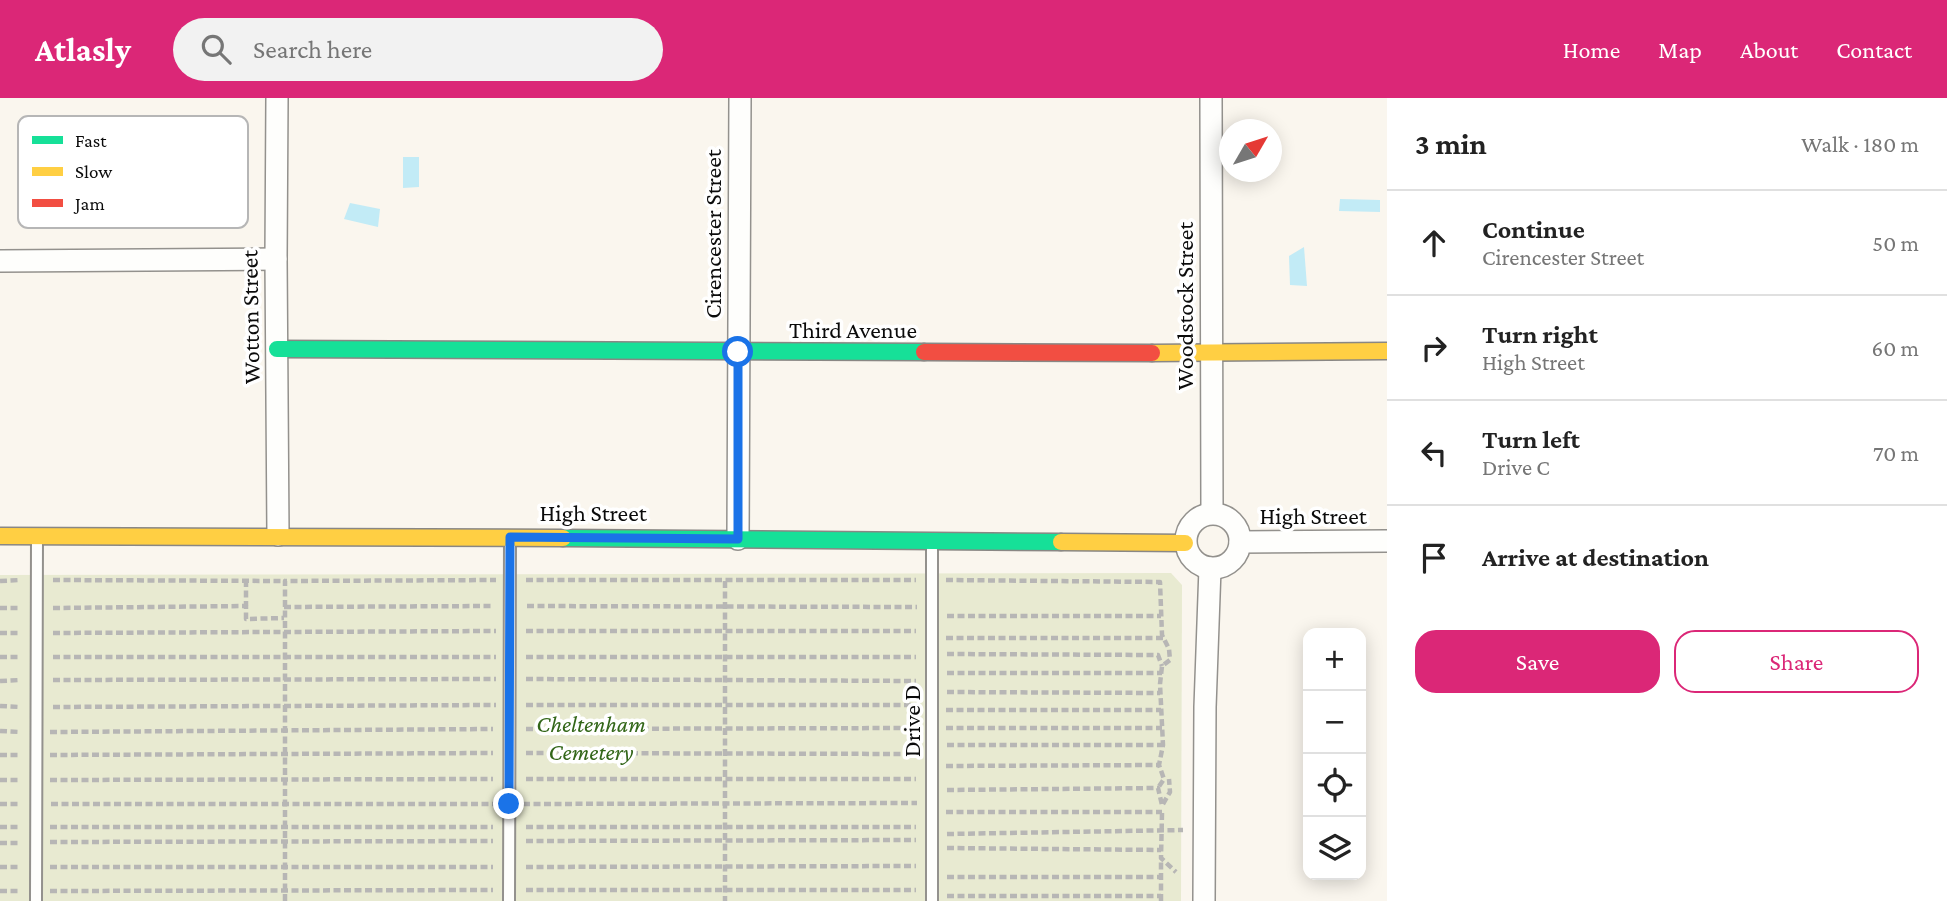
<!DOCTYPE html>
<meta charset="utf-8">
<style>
:root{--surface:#fff;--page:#f2f2f2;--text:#222;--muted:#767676;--line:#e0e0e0;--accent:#db2777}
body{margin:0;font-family:"Crimson Pro",serif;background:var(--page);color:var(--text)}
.controls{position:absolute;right:21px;bottom:21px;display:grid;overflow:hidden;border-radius:14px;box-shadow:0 4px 18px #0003}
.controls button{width:63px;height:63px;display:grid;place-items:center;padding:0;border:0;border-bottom:2px solid var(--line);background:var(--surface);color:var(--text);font:35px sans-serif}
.compass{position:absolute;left:1219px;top:21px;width:63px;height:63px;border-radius:50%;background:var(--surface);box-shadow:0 4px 18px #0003;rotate:51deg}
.stop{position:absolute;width:21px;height:21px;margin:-16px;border:5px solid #1a73e8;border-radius:50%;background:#fff}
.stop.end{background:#1a73e8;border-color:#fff;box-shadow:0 2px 7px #0008}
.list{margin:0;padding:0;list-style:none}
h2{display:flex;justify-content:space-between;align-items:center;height:91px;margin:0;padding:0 28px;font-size:30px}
h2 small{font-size:23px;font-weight:400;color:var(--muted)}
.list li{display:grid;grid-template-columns:46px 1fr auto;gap:21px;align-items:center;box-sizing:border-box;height:105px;padding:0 28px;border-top:2px solid var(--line)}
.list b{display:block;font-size:26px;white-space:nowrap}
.list p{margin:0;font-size:23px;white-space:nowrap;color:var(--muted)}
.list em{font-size:23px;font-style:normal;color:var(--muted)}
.actions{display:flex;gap:14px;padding:21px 28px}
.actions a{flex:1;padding:16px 0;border:2px solid var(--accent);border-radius:21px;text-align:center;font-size:24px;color:var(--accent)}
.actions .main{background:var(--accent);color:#fff}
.icon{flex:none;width:38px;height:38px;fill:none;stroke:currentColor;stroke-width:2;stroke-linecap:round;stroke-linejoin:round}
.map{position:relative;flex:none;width:1387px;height:803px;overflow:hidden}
header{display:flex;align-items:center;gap:42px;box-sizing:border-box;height:98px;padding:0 35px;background:var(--accent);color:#fff}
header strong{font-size:33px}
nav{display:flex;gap:38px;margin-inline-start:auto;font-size:24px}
.search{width:490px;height:63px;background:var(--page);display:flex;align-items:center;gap:18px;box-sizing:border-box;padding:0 24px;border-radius:38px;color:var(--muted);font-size:26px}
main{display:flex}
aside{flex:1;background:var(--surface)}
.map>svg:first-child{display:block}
</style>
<header>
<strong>Atlasly</strong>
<div class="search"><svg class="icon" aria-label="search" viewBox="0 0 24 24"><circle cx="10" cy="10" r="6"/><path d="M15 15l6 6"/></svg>Search here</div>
<nav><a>Home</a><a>Map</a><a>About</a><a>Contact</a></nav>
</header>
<main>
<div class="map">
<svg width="1387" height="803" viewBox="0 0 1387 803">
<rect width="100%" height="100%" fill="#faf6ee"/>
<path fill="#e8ead1" d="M 1171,475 L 1182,487 L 1181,803 L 0,803 L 0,477 Z"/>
<g fill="#c2ebf6">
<path d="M 403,59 L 419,59 L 419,89 L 403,90 Z"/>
<path d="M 1340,101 L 1380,102 L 1380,114 L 1339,113 Z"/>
<path d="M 350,105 L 380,111 L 378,129 L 344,121 Z"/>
<path d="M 1304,149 L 1307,188 L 1290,187 L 1289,158 Z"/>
</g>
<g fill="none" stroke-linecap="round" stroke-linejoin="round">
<defs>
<g id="lane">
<path d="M 932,445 L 932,803"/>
<path d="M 36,803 L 37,438"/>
<path d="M 509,803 L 510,442"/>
</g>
<g id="street">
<path d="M 277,0 L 276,161 L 278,437"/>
<path d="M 1211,0 L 1212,415"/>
<path d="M 0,163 L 276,161"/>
<circle cx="1213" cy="443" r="27"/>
<path d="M 738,441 L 740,0"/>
<path d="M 1240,444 L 1387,443"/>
<path d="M 1204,803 L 1205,609 L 1210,470"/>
</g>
<g id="fast">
<path d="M 277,251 L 924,254"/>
<path d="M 563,440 L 1061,444"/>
</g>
<g id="slow">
<path d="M 1152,255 L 1387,253"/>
<path d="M 0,438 L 563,440"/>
<path d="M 1061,444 L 1185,445"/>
</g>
<path id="jam" d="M 924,254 L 1152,255"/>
</defs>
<use href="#lane" stroke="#93918d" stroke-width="14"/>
<use href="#street" stroke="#93918d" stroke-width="24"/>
<use href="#fast" stroke="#898784" stroke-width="19"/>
<use href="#slow" stroke="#898784" stroke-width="19"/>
<use href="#jam" stroke="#898784" stroke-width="19"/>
<g stroke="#b7b6b5" stroke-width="4.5" stroke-dasharray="7 3.5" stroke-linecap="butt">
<path d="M 53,482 L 285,483"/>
<path d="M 246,482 L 246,508"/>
<path d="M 526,482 L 916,482"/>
<path d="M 946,482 L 1160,484 L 1162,537 L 1169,551 L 1170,562 L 1162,568 L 1160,586 L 1163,647 L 1159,667 L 1164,681 L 1158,690"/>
<path d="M 0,483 L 20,482"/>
<path d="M 725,483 L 725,803"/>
<path d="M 527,508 L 917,509"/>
<path d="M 284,509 L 493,508"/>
<path d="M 0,510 L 20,510"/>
<path d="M 53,510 L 246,508 L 246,521 L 284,520"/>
<path d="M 947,518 L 1161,518"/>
<path d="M 526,533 L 916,533"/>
<path d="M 0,535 L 20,535"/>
<path d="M 53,535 L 496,533"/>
<path d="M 946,540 L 1164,540"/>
<path d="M 947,556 L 1158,557 L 1162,568"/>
<path d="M 0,559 L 20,559"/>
<path d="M 53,559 L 496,559"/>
<path d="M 526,559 L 916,559"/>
<path d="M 947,575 L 1162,575"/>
<path d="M 526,581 L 916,583"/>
<path d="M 53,582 L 496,581"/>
<path d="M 0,583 L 20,582"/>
<path d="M 947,594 L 1160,595"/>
<path d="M 526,607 L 916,607"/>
<path d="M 0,608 L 20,609"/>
<path d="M 53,609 L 496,607"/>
<path d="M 946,612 L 1161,612"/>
<path d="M 946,630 L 1162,630"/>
<path d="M 526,631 L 916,630"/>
<path d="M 0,633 L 20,634"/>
<path d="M 50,634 L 493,631"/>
<path d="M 947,647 L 1163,647"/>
<path d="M 526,655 L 916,656"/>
<path d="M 0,657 L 20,657"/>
<path d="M 50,657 L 493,655"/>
<path d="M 946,668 L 1159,667"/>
<path d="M 526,681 L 916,681"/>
<path d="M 0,682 L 20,682"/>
<path d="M 50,682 L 493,681"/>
<path d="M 947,692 L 1158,690 L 1162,707"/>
<path d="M 0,706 L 21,706"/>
<path d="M 51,706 L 493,706"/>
<path d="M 523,706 L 917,705"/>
<path d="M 1163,706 L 1170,694 L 1169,681"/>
<path d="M 946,714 L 1162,714"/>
<path d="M 1162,715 L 1161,760 L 1176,774"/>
<path d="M 0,729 L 20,729"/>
<path d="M 50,729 L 493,729"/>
<path d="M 526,729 L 916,729"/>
<path d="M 947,736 L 1183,732"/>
<path d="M 526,743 L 916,742"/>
<path d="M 50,744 L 493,743"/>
<path d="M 0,745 L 20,745"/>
<path d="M 947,750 L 1161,752"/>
<path d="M 0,769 L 20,769"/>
<path d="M 50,769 L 493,769"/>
<path d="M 526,769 L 916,768"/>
<path d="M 947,779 L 1161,779"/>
<path d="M 526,792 L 916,792"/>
<path d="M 0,793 L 20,793"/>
<path d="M 50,793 L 493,792"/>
<path d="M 947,798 L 1161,798"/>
<path d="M 285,803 L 285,483 L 496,482"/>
<path d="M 1161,803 L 1161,761"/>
</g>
<use href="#lane" stroke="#fefefc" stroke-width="10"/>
<use href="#street" stroke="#fefefc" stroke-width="21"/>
<use href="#fast" stroke="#16e098" stroke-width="16"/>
<use href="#slow" stroke="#ffcf43" stroke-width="16"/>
<use href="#jam" stroke="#f24e42" stroke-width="16"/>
</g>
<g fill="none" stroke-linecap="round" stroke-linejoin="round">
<path stroke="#1a73e8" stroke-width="9" d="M 509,706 L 510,439 L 738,441 L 738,254"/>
</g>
<g text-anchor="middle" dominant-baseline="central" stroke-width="7" stroke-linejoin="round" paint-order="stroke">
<g font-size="24" fill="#0b0b0b" stroke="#fff">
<text transform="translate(712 136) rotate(-90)">Cirencester Street</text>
<text transform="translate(1184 208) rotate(-90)">Woodstock Street</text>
<text transform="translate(250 219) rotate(-91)">Wotton Street</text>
<text x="853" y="231">Third Avenue</text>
<text x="593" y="414">High Street</text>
<text x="1313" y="417">High Street</text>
<text transform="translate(911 623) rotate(-90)">Drive D</text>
</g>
<g font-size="24" font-style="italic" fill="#326618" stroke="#fff">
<text x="591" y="625">Cheltenham<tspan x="591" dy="28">Cemetery</tspan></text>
</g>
</g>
<rect x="18" y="18" width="230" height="112" rx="10" fill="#fff" stroke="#b6b6b6" stroke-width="2"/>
<rect x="32" y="38" width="31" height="8" fill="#16e098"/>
<rect x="32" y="69" width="31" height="9" fill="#ffcf43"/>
<rect x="32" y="101" width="31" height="8" fill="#f24e42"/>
<g font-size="19" fill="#0b0b0b">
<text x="75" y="49">Fast</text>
<text x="75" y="80">Slow</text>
<text x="75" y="112">Jam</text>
</g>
</svg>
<div class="controls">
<button>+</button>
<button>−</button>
<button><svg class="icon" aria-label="locate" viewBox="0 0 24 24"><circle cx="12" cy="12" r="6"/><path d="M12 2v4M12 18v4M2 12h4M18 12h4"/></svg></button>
<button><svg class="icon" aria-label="layers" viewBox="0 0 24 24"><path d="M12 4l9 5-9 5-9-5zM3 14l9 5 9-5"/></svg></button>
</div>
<svg class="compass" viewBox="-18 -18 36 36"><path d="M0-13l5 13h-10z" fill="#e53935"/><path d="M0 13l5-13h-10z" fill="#767676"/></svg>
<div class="stop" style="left:738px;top:254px"></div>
<div class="stop end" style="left:509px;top:706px"></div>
</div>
<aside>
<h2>3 min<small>Walk · 180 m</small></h2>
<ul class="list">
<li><svg class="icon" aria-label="ahead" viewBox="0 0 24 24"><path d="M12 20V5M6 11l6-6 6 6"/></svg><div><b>Continue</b><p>Cirencester Street</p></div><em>50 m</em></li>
<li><svg class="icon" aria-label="right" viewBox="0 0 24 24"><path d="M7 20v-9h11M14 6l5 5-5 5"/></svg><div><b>Turn right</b><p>High Street</p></div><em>60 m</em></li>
<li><svg class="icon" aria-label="left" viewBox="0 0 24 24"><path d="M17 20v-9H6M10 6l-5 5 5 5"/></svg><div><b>Turn left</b><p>Drive C</p></div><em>70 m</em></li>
<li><svg class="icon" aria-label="arrive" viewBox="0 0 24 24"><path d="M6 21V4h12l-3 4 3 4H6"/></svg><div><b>Arrive at destination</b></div></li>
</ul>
<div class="actions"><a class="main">Save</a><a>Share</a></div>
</aside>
</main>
